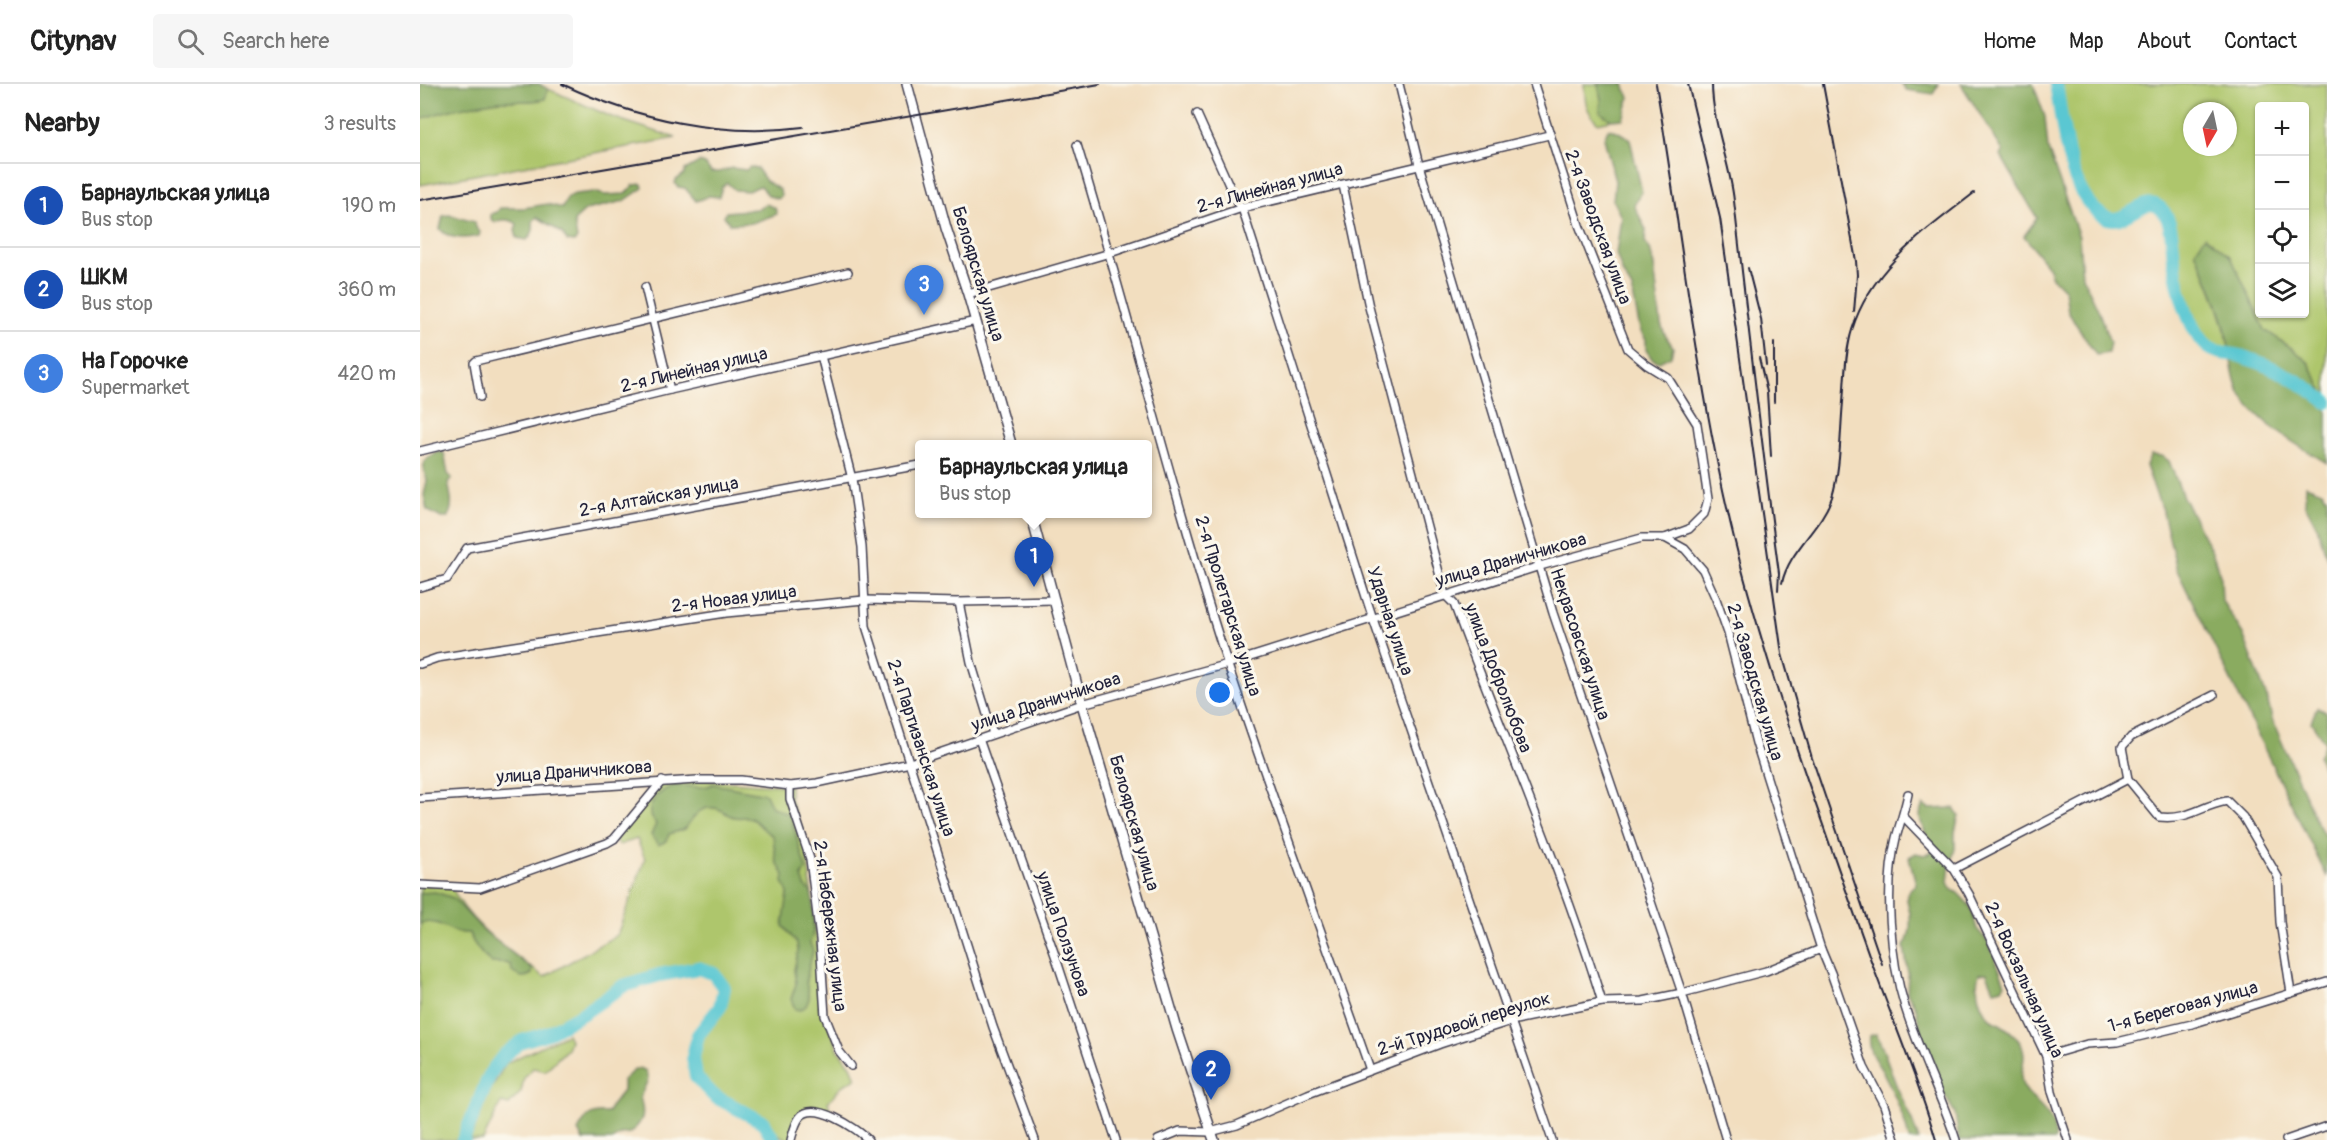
<!DOCTYPE html>
<meta charset="utf-8">
<style>
:root{--surface:#fff;--page:#f6f6f6;--text:#222;--muted:#767676;--line:#e0e0e0;--accent:#ea580c}
body{margin:0;font-family:Pangolin,sans-serif;background:var(--page);color:var(--text)}
.controls{position:absolute;right:18px;top:18px;display:grid;overflow:hidden;border-radius:6px;box-shadow:0 2px 4px #0004}
.controls button{width:54px;height:54px;display:grid;place-items:center;padding:0;border:0;border-bottom:2px solid var(--line);background:var(--surface);color:var(--text);font:30px sans-serif}
.compass{position:absolute;left:1763px;top:18px;width:54px;height:54px;border-radius:50%;background:var(--surface);box-shadow:0 2px 4px #0004;rotate:189deg}
.you{position:absolute;left:800px;top:609px;width:21px;height:21px;margin:-15px;border:4px solid #fff;border-radius:50%;background:#1a73e8;box-shadow:0 0 0 9px #1a73e833}
.badge{display:grid;place-items:center;width:39px;height:39px;border-radius:50%;background:var(--accent);color:#fff;font-size:20px;font-weight:700}
.pin{position:absolute;translate:-50% -50px;filter:drop-shadow(0 2px 3px #0008)}
.pin::after{content:'';position:absolute;top:32px;width:21px;height:18px;background:inherit;clip-path:polygon(0 0,100% 0,50% 100%)}
.popup{position:absolute;left:495px;top:356px;width:237px;height:78px;box-sizing:border-box;display:grid;place-content:center;border-radius:6px;background:var(--surface);filter:drop-shadow(0 2px 4px #0005);font-size:20px;white-space:nowrap;color:var(--muted)}
.popup b{font-size:22px;color:var(--text)}
.popup::after{content:'';position:absolute;left:50%;top:100%;margin-left:-12px;border:12px solid transparent;border-top-color:var(--surface)}
.list{margin:0;padding:0;list-style:none}
h2{display:flex;justify-content:space-between;align-items:center;height:78px;margin:0;padding:0 24px;font-size:26px}
h2 small{font-size:20px;font-weight:400;color:var(--muted)}
.list li{display:grid;grid-template-columns:39px 1fr auto;gap:18px;align-items:center;box-sizing:border-box;height:84px;padding:0 24px;border-top:2px solid var(--line)}
.list b{display:block;font-size:22px;white-space:nowrap}
.list p{margin:0;font-size:20px;white-space:nowrap;color:var(--muted)}
.list em{font-size:20px;font-style:normal;color:var(--muted)}
.icon{flex:none;width:33px;height:33px;fill:none;stroke:currentColor;stroke-width:2;stroke-linecap:round;stroke-linejoin:round}
.map{position:relative;flex:none;width:1907px;height:1056px;overflow:hidden}
header{display:flex;align-items:center;gap:36px;box-sizing:border-box;height:84px;padding:0 30px;background:var(--surface);border-bottom:2px solid var(--line)}
header strong{font-size:28px}
nav{display:flex;gap:33px;margin-inline-start:auto;font-size:21px}
.search{width:420px;height:54px;background:var(--page);display:flex;align-items:center;gap:15px;box-sizing:border-box;padding:0 21px;border-radius:6px;color:var(--muted);font-size:22px}
main{display:flex}
aside{flex:1;background:var(--surface)}
.map>svg:first-child{display:block}
</style>
<header>
<strong>Citynav</strong>
<div class="search"><svg class="icon" aria-label="search" viewBox="0 0 24 24"><circle cx="10" cy="10" r="6"/><path d="M15 15l6 6"/></svg>Search here</div>
<nav><a>Home</a><a>Map</a><a>About</a><a>Contact</a></nav>
</header>
<main>
<aside>
<h2>Nearby<small>3 results</small></h2>
<ul class="list">
<li><span class="badge" style="background:#1a4fb4">1</span><div><b>Барнаульская улица</b><p>Bus stop</p></div><em>190 m</em></li>
<li><span class="badge" style="background:#1a4fb4">2</span><div><b>ШКМ</b><p>Bus stop</p></div><em>360 m</em></li>
<li><span class="badge" style="background:#3f7fe0">3</span><div><b>На Горочке</b><p>Supermarket</p></div><em>420 m</em></li>
</ul>
</aside>
<div class="map">
<svg width="1907" height="1056" viewBox="0 0 1907 1056">
<rect width="100%" height="100%" fill="#fbf7ec"/>
<filter id="ink" filterUnits="userSpaceOnUse"><feTurbulence type="fractalNoise" baseFrequency=".0167" numOctaves="2"/><feDisplacementMap in="SourceGraphic" scale="12" xChannelSelector="R" yChannelSelector="G"/><feConvolveMatrix kernelMatrix="1 2 1 2 8 2 1 2 1" color-interpolation-filters="sRGB"/></filter>
<filter id="wash" filterUnits="userSpaceOnUse"><feTurbulence type="fractalNoise" baseFrequency=".008" numOctaves="4" result="noise"/><feDisplacementMap in="SourceGraphic" scale="24" xChannelSelector="R" yChannelSelector="G"/><feGaussianBlur stdDeviation="1.35" result="paint"/><feColorMatrix in="noise" values="0 0 0 0 0 0 0 0 0 0 0 0 0 0 0 0 0 1.4 0 .05"/><feComposite in="paint" operator="in"/></filter>
<g filter="url(#wash)">
<rect width="100%" height="100%" fill="#f2debf"/>
<g fill="#aec66c" stroke="#687454" stroke-width="1.5" fill-rule="evenodd">
<path d="M 0,0 L 126,4 L 192,33 L 256,54 L 0,101 Z"/>
<path d="M 1164,0 L 1178,0 L 1181,15 L 1180,27 L 1191,36 L 1178,39 C 1165,26 1165,17 1164,0 Z"/>
<path d="M 1636,0 L 1907,0 L 1907,314 L 1889,279 L 1873,265 L 1845,246 L 1831,219 L 1775,167 C 1791,201 1804,234 1811,271 C 1805,270 1795,268 1789,264 C 1773,253 1758,205 1755,185 C 1753,169 1754,151 1747,136 C 1728,97 1710,145 1686,134 C 1649,116 1641,36 1636,0 ZM 1840,22 L 1884,22 L 1884,230 L 1840,230 ZM 1772,27 L 1808,27 L 1808,63 L 1772,63 Z"/>
<path d="M 283,696 L 370,702 L 370,715 L 386,758 L 405,932 L 419,967 L 431,982 L 436,994 L 422,1002 L 408,1018 L 411,1028 C 381,1028 381,1029 371,1056 C 361,1056 340,1036 329,1030 C 296,1012 260,998 278,952 C 280,947 285,943 289,938 C 296,927 301,916 304,904 L 293,889 L 278,884 L 239,891 L 203,902 L 165,928 L 128,949 L 102,957 L 84,971 L 71,988 L 43,1056 L 0,1056 L 0,801 L 31,802 C 50,842 89,866 124,893 L 197,851 L 225,775 L 217,755 L 199,761 L 194,755 L 242,697 Z"/>
<path d="M 147,950 L 150,956 L 147,965 L 125,987 L 113,984 L 104,994 L 101,1008 L 89,1021 L 81,1019 L 63,1056 L 50,1056 L 70,1007 L 86,979 Z"/>
</g>
<g fill="#8aab60" stroke="#56664e" stroke-width="1.5">
<path d="M 0,0 L 119,0 L 128,5 L 125,15 C 107,20 90,15 73,18 C 48,22 24,26 0,36 Z"/>
<path d="M 1178,0 L 1204,0 L 1209,14 L 1203,35 L 1191,36 L 1180,28 L 1181,15 Z"/>
<path d="M 1482,0 L 1519,0 L 1513,10 L 1486,6 Z"/>
<path d="M 1541,0 L 1613,0 L 1614,2 L 1625,33 L 1628,65 L 1659,153 L 1662,192 L 1677,223 L 1690,258 L 1688,269 L 1676,271 L 1648,228 L 1645,206 L 1631,192 L 1630,185 L 1604,152 L 1617,134 L 1581,72 L 1583,67 Z"/>
<path d="M 1188,45 L 1197,47 L 1210,55 L 1222,108 L 1214,121 L 1226,146 L 1225,159 L 1230,165 L 1234,182 L 1241,240 L 1245,251 L 1253,263 L 1251,272 L 1239,278 L 1232,275 L 1226,266 L 1226,256 L 1220,246 L 1212,205 L 1203,190 L 1196,170 L 1201,133 L 1193,117 L 1195,97 L 1184,54 Z"/>
<path d="M 279,78 L 285,80 L 291,88 L 299,88 L 312,84 L 326,86 L 330,83 L 337,84 L 346,97 L 360,106 L 361,112 L 358,115 L 349,112 L 340,102 L 328,107 L 315,106 L 307,99 L 302,103 L 299,113 L 289,112 L 276,117 L 265,104 L 258,103 L 255,99 L 256,96 L 264,90 L 265,86 Z"/>
<path d="M 222,100 L 223,104 L 204,117 L 166,126 L 154,137 L 157,155 L 154,158 L 147,157 L 142,149 L 117,133 L 113,137 C 114,145 113,150 107,156 L 97,154 L 95,146 L 97,140 C 91,135 82,135 75,138 L 71,135 L 71,130 L 77,128 L 80,124 L 104,124 L 127,120 L 142,124 L 148,113 L 155,110 L 174,108 L 185,111 L 205,110 L 214,101 Z"/>
<path d="M 346,120 L 355,124 L 357,130 L 332,139 L 310,140 L 304,132 L 306,128 L 337,125 Z"/>
<path d="M 29,131 L 55,138 L 56,144 L 60,148 L 59,152 C 46,155 29,156 20,145 L 23,132 Z"/>
<path d="M 1785,152 L 1811,173 L 1845,246 L 1873,265 L 1889,279 L 1907,314 L 1907,379 C 1878,362 1835,337 1819,307 C 1811,292 1810,261 1805,244 C 1798,217 1787,192 1775,167 Z"/>
<path d="M 19,368 L 24,369 L 28,390 L 32,394 L 28,398 C 30,410 35,422 27,434 L 21,434 L 7,426 L 4,411 L 7,396 C 0,379 3,375 19,368 Z"/>
<path d="M 1731,371 L 1742,372 L 1749,377 L 1763,413 L 1793,470 L 1801,494 L 1802,517 L 1823,550 L 1847,614 L 1852,635 L 1896,737 L 1906,754 L 1907,793 L 1757,486 L 1744,432 L 1726,382 Z"/>
<path d="M 1886,401 L 1902,407 L 1907,414 L 1907,474 L 1897,443 L 1885,420 Z"/>
<path d="M 1897,623 L 1907,629 L 1907,694 L 1898,672 L 1905,659 L 1891,638 Z"/>
<path d="M 293,700 L 346,710 L 352,723 L 370,731 L 386,785 L 382,792 L 385,802 L 391,808 L 393,818 L 393,848 L 390,859 L 393,867 L 386,896 L 389,915 L 386,922 L 380,926 L 375,925 L 371,915 L 376,900 L 374,886 L 378,867 L 377,859 L 363,842 L 368,809 L 363,798 L 364,791 L 356,777 L 353,752 C 344,748 339,738 330,734 C 324,732 317,735 311,732 C 310,732 304,728 303,727 C 284,717 274,731 265,745 L 249,750 L 247,757 L 238,761 L 231,751 L 236,740 C 234,737 230,732 230,728 C 229,716 245,703 255,702 C 268,700 281,707 293,700 Z"/>
<path d="M 1503,721 L 1509,725 L 1534,724 L 1539,731 L 1535,748 L 1535,765 L 1530,781 L 1528,798 L 1531,805 L 1538,809 L 1550,822 L 1557,845 L 1569,859 L 1585,900 L 1582,904 L 1574,906 L 1567,889 L 1559,890 C 1554,904 1560,929 1574,937 C 1584,942 1592,947 1599,957 C 1612,975 1594,990 1605,1005 C 1617,1023 1636,1030 1635,1056 L 1539,1056 L 1535,1029 L 1521,1005 L 1518,988 L 1501,950 L 1496,924 L 1487,909 L 1488,890 L 1484,862 C 1490,854 1491,840 1490,830 C 1488,815 1481,811 1496,800 L 1489,773 L 1496,769 L 1504,771 L 1512,769 C 1511,751 1493,738 1503,721 Z"/>
<path d="M 15,808 L 33,814 L 63,846 L 112,885 L 112,890 C 104,895 99,893 92,888 L 91,881 L 86,879 L 72,879 C 62,872 53,860 49,849 C 44,849 38,849 34,847 C 23,842 12,835 0,840 L 0,809 Z"/>
<path d="M 1456,950 C 1465,967 1470,986 1477,1003 C 1485,1021 1493,1037 1499,1056 L 1489,1056 C 1485,1034 1476,1014 1466,994 C 1460,981 1446,969 1449,952 Z"/>
<path d="M 220,984 L 226,987 L 228,996 L 220,1013 C 225,1031 224,1037 210,1049 L 201,1050 L 192,1056 L 163,1056 L 158,1047 C 165,1033 171,1027 188,1029 L 191,1022 L 203,1007 L 203,996 L 213,987 Z"/>
</g>
<g fill="none" stroke-linecap="round" stroke-linejoin="round">
<g stroke="#5ac7d2" stroke-width="14">
<path d="M 1636,0 C 1643,38 1647,113 1685,133 C 1706,144 1726,105 1743,127 C 1753,140 1752,159 1754,175 C 1757,201 1768,246 1788,263 C 1798,271 1812,269 1823,273 C 1855,282 1881,298 1907,318"/>
<path d="M 43,1056 L 71,988 L 84,971 L 102,957 L 128,949 L 165,928 L 203,902 L 239,891 L 278,884 L 293,889 L 304,904 L 300,923 L 278,951 L 273,973 L 276,993 L 294,1012 L 343,1038 L 354,1056"/>
</g>
</g>
</g>
<g filter="url(#ink)">
<g fill="none" stroke-linecap="round" stroke-linejoin="round">
<defs>
<g id="street">
<path d="M 979,0 L 999,81 L 1133,529 L 1262,909 L 1306,1056"/>
<path d="M 1114,0 L 1159,141 L 1208,265 L 1227,281 L 1248,294 L 1277,340 L 1288,415 L 1284,430 L 1269,445 L 1245,454 L 1265,465 L 1283,486 L 1296,515 L 1308,549 L 1336,659 L 1401,865 L 1411,889 L 1444,983 L 1464,1021 L 1475,1056"/>
<path d="M 777,30 L 817,119 L 822,124 L 953,535 L 1132,1056"/>
<path d="M 657,61 C 710,234 752,409 808,581 C 853,717 903,851 950,986"/>
<path d="M 923,101 L 949,223 L 1025,511 L 1034,520 C 1083,653 1141,783 1182,918"/>
<path d="M 225,203 L 250,306"/>
<path d="M 548,210 L 690,169 L 822,124 L 1129,51"/>
<path d="M 401,272 L 432,395 L 442,463 L 446,542 L 573,943 L 615,1056"/>
<path d="M 60,313 L 54,279 L 56,277 L 428,188"/>
<path d="M 0,367 L 250,306 L 556,237"/>
<path d="M 0,503 L 27,495 L 47,464 L 500,381"/>
<path d="M 539,518 L 551,578 L 573,650"/>
<path d="M 0,580 L 17,574 L 306,529 L 444,516 L 539,518 L 635,516"/>
<path d="M 1794,611 L 1711,653 L 1702,663 L 1708,695 L 1739,733 C 1771,736 1779,722 1807,717 L 1823,733 L 1858,793 L 1860,838 L 1871,909"/>
<path d="M 559,655 L 636,874 L 696,1056"/>
<path d="M 370,702 L 370,715 L 390,775 L 400,855 L 405,932 L 419,967 L 431,982"/>
<path d="M 1488,710 C 1485,725 1480,739 1476,754 C 1464,802 1470,875 1485,923 C 1499,968 1521,1011 1536,1056"/>
<path d="M 0,714 L 277,696 L 321,696 L 370,702 L 397,699 L 490,679 L 662,620 L 808,580 L 1120,482 L 1222,454 L 1245,454"/>
<path d="M 1483,732 L 1534,785 L 1549,810 L 1626,972 L 1632,1008 L 1648,1056"/>
<path d="M 1534,785 L 1708,695"/>
<path d="M 0,801 L 60,804 L 187,759 L 194,755 L 242,697"/>
<path d="M 1626,972 L 1667,960 L 1697,958 L 1772,940 L 1907,898"/>
<path d="M 371,1056 C 373,1049 375,1039 380,1033 C 394,1016 437,1044 448,1056"/>
<path d="M 738,1056 L 760,1047 L 790,1048 L 817,1041 L 888,1010 L 1020,960 L 1091,937 L 1182,918 L 1223,917 L 1262,909 L 1346,887 L 1401,865"/>
<path d="M 1866,1056 L 1907,1042"/>
</g>
<g id="secondary">
<path d="M 487,0 L 526,144 L 548,210 L 591,360"/>
<path d="M 611,430 L 662,620 L 757,945 L 794,1056"/>
</g>
</defs>
<use href="#street" stroke="#413e4f" stroke-width="10"/>
<use href="#secondary" stroke="#413e4f" stroke-width="12"/>
<use href="#street" stroke="#fff" stroke-width="7"/>
<use href="#secondary" stroke="#fff" stroke-width="9"/>
<g stroke="#22223b" stroke-width="2">
<path d="M 142,0 C 216,35 301,54 383,43"/>
<path d="M 1236,0 C 1264,165 1280,331 1324,493 C 1360,626 1408,755 1454,885 C 1475,942 1499,998 1516,1056"/>
<path d="M 1268,0 L 1300,134 L 1362,570 L 1392,674 L 1462,880"/>
<path d="M 1292,0 C 1292,39 1310,78 1314,117 C 1328,241 1342,365 1359,489 L 1358,506"/>
<path d="M 1403,0 L 1436,177 L 1437,191 L 1434,228"/>
<path d="M 0,116 L 680,0"/>
<path d="M 1328,184 L 1341,235 L 1346,281"/>
<path d="M 1339,274 L 1347,308 L 1351,372"/>
<path d="M 1354,318 L 1354,259"/>
<path d="M 1362,499 C 1369,466 1401,445 1412,413 C 1421,383 1420,349 1423,318 C 1425,295 1425,268 1432,246 C 1451,184 1505,147 1554,109"/>
</g>
</g>
</g>
<g text-anchor="middle" dominant-baseline="central" stroke-width="6" stroke-linejoin="round" paint-order="stroke">
<g font-size="18" fill="#22223b" stroke="#fbf7ec">
<text transform="translate(850 104) rotate(-15)">2-я Линейная улица</text>
<text transform="translate(1178 143) rotate(70)">2-я Заводская улица</text>
<text transform="translate(558 190) rotate(73)">Белоярская улица</text>
<text transform="translate(274 286) rotate(-13)">2-я Линейная улица</text>
<text transform="translate(239 413) rotate(-10)">2-я Алтайская улица</text>
<text transform="translate(1091 476) rotate(-16)">улица Драничникова</text>
<text transform="translate(314 515) rotate(-7)">2-я Новая улица</text>
<text transform="translate(808 522) rotate(73)">2-я Пролетарская улица</text>
<text transform="translate(970 537) rotate(72)">Ударная улица</text>
<text transform="translate(1160 560) rotate(72)">Некрасовская улица</text>
<text transform="translate(1078 594) rotate(69)">улица Добролюбова</text>
<text transform="translate(1335 598) rotate(74)">2-я Заводская улица</text>
<text transform="translate(626 618) rotate(-18)">улица Драничникова</text>
<text transform="translate(501 664) rotate(72)">2-я Партизанская улица</text>
<text transform="translate(154 688) rotate(-4)">улица Драничникова</text>
<text transform="translate(714 739) rotate(74)">Белоярская улица</text>
<text transform="translate(410 842) rotate(83)">2-я Набережная улица</text>
<text transform="translate(643 850) rotate(71)">улица Ползунова</text>
<text transform="translate(1604 896) rotate(66)">2-я Вокзальная улица</text>
<text transform="translate(1763 923) rotate(-15)">1-я Береговая улица</text>
<text transform="translate(1044 940) rotate(-17)">2-й Трудовой переулок</text>
</g>
</g>
</svg>
<div class="controls">
<button>+</button>
<button>−</button>
<button><svg class="icon" aria-label="locate" viewBox="0 0 24 24"><circle cx="12" cy="12" r="6"/><path d="M12 2v4M12 18v4M2 12h4M18 12h4"/></svg></button>
<button><svg class="icon" aria-label="layers" viewBox="0 0 24 24"><path d="M12 4l9 5-9 5-9-5zM3 14l9 5 9-5"/></svg></button>
</div>
<svg class="compass" viewBox="-18 -18 36 36"><path d="M0-13l5 13h-10z" fill="#e53935"/><path d="M0 13l5-13h-10z" fill="#767676"/></svg>
<div class="you"></div>
<div class="pin badge" style="left:614px;top:503px;background:#1a4fb4">1</div>
<div class="popup"><b>Барнаульская улица</b>Bus stop</div>
<div class="pin badge" style="left:791px;top:1016px;background:#1a4fb4">2</div>
<div class="pin badge" style="left:504px;top:231px;background:#3f7fe0">3</div>
</div>
</main>
